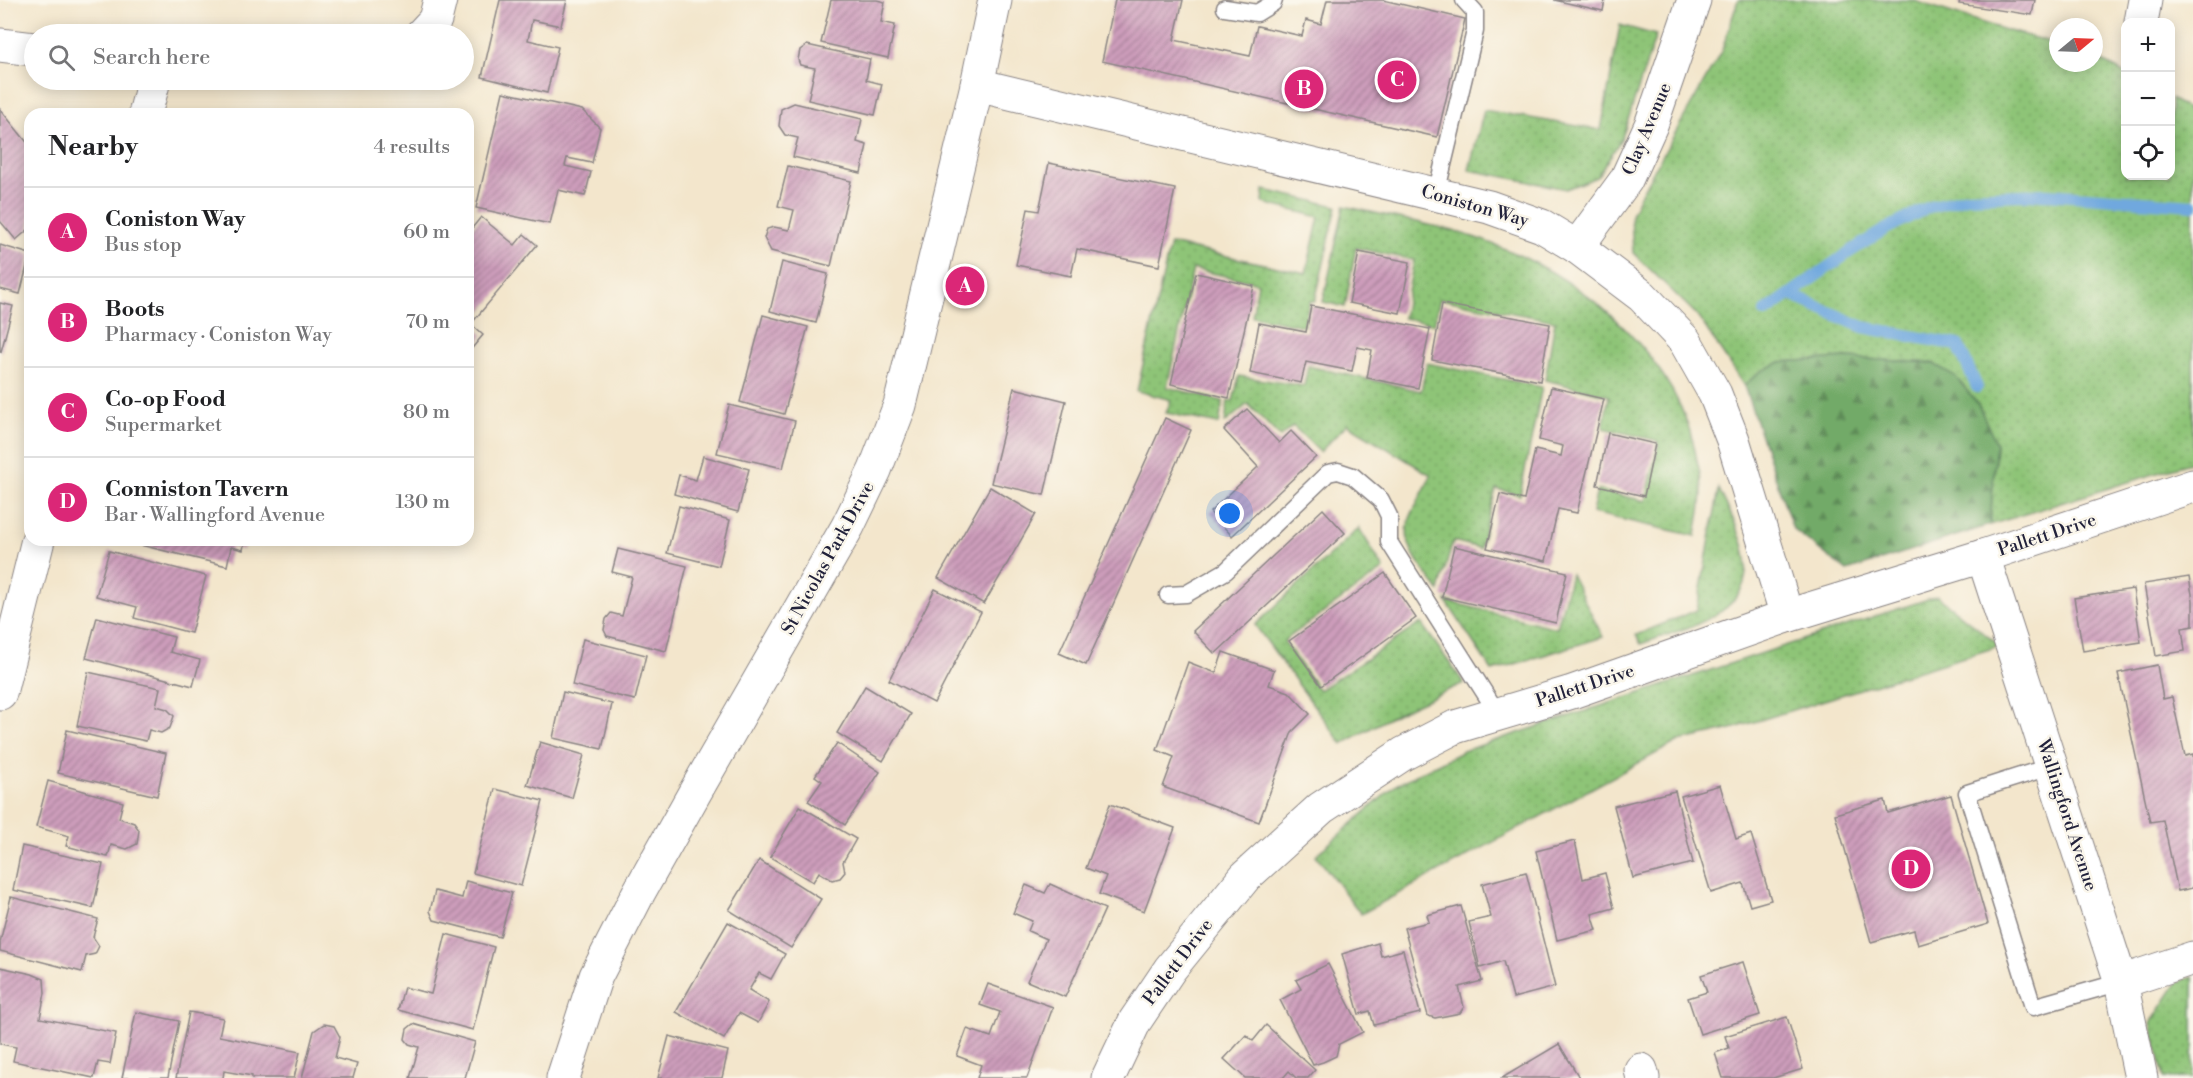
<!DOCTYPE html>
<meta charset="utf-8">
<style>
:root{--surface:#fff;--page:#f2f2f2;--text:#202124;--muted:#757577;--line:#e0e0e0;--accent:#db2777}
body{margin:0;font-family:"Libre Bodoni",serif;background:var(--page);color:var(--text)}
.controls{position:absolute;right:18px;top:18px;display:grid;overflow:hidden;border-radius:12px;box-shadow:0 3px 15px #0003}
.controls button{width:54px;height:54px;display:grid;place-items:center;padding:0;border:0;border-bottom:2px solid var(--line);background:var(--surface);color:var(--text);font:30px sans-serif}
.compass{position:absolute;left:2049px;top:18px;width:54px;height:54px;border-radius:50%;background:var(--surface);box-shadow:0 3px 15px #0003;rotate:71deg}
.you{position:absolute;left:1230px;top:514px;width:21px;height:21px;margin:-15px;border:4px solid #fff;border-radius:50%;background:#1a73e8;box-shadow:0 0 0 9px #1a73e833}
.badge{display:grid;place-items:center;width:39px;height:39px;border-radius:50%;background:var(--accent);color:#fff;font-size:20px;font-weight:700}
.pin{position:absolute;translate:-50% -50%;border:3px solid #fff;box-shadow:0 2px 6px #0006}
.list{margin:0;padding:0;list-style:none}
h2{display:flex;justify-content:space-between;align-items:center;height:78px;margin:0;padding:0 24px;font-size:26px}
h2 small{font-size:20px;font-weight:400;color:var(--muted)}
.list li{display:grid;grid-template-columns:39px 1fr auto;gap:18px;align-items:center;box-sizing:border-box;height:90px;padding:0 24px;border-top:2px solid var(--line)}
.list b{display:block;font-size:22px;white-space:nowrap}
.list p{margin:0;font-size:20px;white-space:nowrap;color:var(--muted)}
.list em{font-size:20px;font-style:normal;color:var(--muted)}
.icon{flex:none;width:33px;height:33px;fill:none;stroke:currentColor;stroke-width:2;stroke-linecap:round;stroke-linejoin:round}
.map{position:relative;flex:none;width:2193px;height:1078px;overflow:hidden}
.search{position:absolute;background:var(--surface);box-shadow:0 3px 15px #0003;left:24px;top:24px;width:450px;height:66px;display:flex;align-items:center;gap:15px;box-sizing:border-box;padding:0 21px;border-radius:33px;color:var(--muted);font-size:22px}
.panel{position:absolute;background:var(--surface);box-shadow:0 3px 15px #0003;left:24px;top:108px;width:450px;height:438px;border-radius:18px}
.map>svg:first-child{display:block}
</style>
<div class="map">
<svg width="2193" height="1078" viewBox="0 0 2193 1078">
<defs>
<pattern id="grass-dots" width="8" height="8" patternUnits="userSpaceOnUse" patternTransform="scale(1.5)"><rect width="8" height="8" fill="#8ec477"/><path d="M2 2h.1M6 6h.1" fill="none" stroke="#7aa868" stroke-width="1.8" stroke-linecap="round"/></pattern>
<pattern id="forest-firs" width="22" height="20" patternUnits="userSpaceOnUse" patternTransform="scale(1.5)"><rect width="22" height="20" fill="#72aa68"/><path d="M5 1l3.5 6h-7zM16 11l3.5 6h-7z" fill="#5d8a57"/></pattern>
<pattern id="building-hatch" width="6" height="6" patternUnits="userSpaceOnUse" patternTransform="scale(1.5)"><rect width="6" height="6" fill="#cd9dbb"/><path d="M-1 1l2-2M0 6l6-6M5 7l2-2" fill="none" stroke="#a68099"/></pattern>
</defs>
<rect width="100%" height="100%" fill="#fbf7ec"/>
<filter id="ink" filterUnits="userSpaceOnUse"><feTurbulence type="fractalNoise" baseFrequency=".0167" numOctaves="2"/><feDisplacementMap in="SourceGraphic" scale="12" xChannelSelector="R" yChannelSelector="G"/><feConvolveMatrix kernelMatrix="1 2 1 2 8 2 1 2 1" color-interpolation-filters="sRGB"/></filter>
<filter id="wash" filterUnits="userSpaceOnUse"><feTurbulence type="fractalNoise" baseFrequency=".008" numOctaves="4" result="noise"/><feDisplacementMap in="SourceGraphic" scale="24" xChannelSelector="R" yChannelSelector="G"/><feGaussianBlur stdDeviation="1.35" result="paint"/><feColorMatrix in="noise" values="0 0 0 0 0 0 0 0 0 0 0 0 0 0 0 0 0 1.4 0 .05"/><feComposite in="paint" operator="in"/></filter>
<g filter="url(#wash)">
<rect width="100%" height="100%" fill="#f3e6cc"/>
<g fill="url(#grass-dots)" stroke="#587359" stroke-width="1.5">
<path d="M 1738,0 L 1912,0 L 2002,29 L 2058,44 L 2058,63 L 2094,63 L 2094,56 L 2125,74 L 2126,176 L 2170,176 L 2171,99 L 2193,112 L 2193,462 L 1990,525 L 1996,444 L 1932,363 L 1847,358 L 1780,362 L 1758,373 L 1744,386 L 1698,316 L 1633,253 L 1631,215 L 1639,197 L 1722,50 Z"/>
<path d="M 1620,25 L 1656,35 L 1622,138 L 1597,177 L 1566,189 L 1469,170 L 1484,110 L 1601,130 Z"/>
<path d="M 1264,190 L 1337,206 L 1315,301 L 1310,301 L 1303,326 L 1252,316 L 1258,283 L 1193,269 L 1167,387 L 1223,401 L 1219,424 L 1166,413 L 1171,400 L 1137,391 L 1170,244 L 1306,273 L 1319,217 L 1263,203 Z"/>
<path d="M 1344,206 C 1395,218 1449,226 1498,246 C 1589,282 1680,360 1697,460 C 1699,470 1702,481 1702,491 C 1702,506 1698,522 1696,536 L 1592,513 L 1597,490 L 1646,501 L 1659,441 L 1603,428 L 1609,396 L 1545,380 L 1555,321 L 1440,299 L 1434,324 L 1403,318 L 1414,260 L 1356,248 L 1345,307 L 1323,302 Z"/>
<path d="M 1427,363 L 1542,387 L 1520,495 L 1496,489 L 1480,548 L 1453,541 L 1439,591 C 1426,572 1400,546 1409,521 C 1415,505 1425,490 1431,475 L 1347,424 L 1320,452 L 1293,426 L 1280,437 L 1248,404 L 1225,423 L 1228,401 L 1233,401 L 1239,376 L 1304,386 L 1308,366 L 1421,391 Z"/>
<path d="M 1719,489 C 1727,507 1739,528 1744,548 C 1761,615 1688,626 1641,644 L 1636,635 L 1697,610 Z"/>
<path d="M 1359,528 L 1384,569 L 1284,641 L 1319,690 L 1421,623 L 1464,683 L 1400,712 L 1342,744 L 1255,625 Z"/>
<path d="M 1571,574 L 1603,637 L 1492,671 L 1446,601 L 1557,628 Z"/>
<path d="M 1937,596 L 2000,646 L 1728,730 L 1679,741 L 1361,914 L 1316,855 L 1396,785 L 1463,751 Z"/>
<path d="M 2193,977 L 2193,1078 L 2164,1078 L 2151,1023 L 2177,983 Z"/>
</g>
<path fill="url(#forest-firs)" stroke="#4a6652" stroke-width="1.5" d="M 1847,358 L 1932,363 L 1955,376 L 1978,404 L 1996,444 L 1990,525 L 1847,571 L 1793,529 L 1744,386 L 1758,373 L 1780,362 Z"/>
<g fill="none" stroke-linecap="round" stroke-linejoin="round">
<g stroke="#6fa8de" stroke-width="12">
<path d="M 1791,295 L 1863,327 L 1958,345 L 1977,387"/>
<path d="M 1765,312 L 1848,253 L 1884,230 L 1927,208 L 1966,197 L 2047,194 L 2193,205"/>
</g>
</g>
<g id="blocks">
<g fill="url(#building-hatch)">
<path d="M 500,0 L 567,0 L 561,26 L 532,20 L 528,40 L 558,47 L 547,93 L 482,77 Z"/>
<path d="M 831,0 L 877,0 L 885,2 L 881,22 L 895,25 L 888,58 L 821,43 Z"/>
<path d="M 1115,0 L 1183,0 L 1174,40 L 1250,56 L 1257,26 L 1302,36 L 1306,20 L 1321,24 L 1327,0 L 1383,0 L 1465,19 L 1437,137 L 1102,61 Z"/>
<path d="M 1554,0 L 1605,0 L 1603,11 Z"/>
<path d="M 1960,0 L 2035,0 L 2032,15 L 1959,4 Z"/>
<path d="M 807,45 L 870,59 L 866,80 L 882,84 L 875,115 L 808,100 L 815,68 L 800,65 L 798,60 L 800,50 Z"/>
<path d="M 503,92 L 582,110 L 600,128 L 592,163 L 567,158 L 565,166 L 591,172 L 585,196 L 558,190 L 550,224 L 476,208 Z"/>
<path d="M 794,103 L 862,119 L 857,142 L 867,145 L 861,173 L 793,157 L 798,138 L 785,135 L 779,126 L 781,109 Z"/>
<path d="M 0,109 L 30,146 L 30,228 L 16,240 L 0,221 Z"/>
<path d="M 1049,163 L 1175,189 L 1159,266 L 1077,249 L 1071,276 L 1016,265 L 1028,209 L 1039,211 Z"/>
<path d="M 788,166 L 851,181 L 831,266 L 771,251 L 764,238 L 767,229 L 774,227 L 789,230 L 794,210 L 778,206 Z"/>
<path d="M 481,217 L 515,245 L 524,234 L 537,245 L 471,324 L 483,335 L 468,353 L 468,233 Z"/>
<path d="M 0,245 L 30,254 L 20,294 L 0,289 Z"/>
<path d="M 1359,252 L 1410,262 L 1400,313 L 1349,303 Z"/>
<path d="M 782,262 L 828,274 L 816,323 L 770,311 Z"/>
<path d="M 1196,273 L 1254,286 L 1229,398 L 1171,384 Z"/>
<path d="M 0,303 L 13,306 L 1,352 L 0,351 Z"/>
<path d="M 1442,304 L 1550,324 L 1540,381 L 1432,360 Z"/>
<path d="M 1311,306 L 1430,329 L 1418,388 L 1367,378 L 1372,350 L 1357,347 L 1352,371 L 1306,362 L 1301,383 L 1250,373 L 1259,323 L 1306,332 Z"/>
<path d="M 763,315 L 808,327 L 784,414 L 740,402 Z"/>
<path d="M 1551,387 L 1604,399 L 1577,513 L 1558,509 L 1546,561 L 1487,548 L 1500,494 L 1524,500 L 1535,450 L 1561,456 L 1563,446 L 1539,440 Z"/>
<path d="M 1014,388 L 1066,401 L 1044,495 L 991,483 Z"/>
<path d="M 729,405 L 795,421 L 783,468 L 717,453 Z"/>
<path d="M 1247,409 L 1279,443 L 1291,431 L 1316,457 L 1232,536 L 1210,512 L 1258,467 L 1224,430 Z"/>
<path d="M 1165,418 L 1191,430 L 1086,665 L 1059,653 Z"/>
<path d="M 1608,433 L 1655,444 L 1644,496 L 1597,485 Z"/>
<path d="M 703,456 L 749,469 L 738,512 L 674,494 L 679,475 L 696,480 Z"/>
<path d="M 990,487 L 1036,514 L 984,604 L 938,578 Z"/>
<path d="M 679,506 L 730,520 L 719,566 L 667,553 Z"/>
<path d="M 1323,509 L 1345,533 L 1215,654 L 1193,631 Z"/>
<path d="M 120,540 L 245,540 L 243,550 L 231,547 L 227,566 Z"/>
<path d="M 1454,546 L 1567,572 L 1556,623 L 1442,597 Z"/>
<path d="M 618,549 L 687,566 L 666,651 L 607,636 L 604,630 L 606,619 L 611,613 L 622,616 L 632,577 L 612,572 Z"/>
<path d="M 109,551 L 206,576 L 191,633 L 134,618 L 137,607 L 96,596 Z"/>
<path d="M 1385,573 L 1416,618 L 1321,686 L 1289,641 Z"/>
<path d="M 2189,577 L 2193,600 L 2193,626 L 2182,628 L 2185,651 L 2156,656 L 2144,584 Z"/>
<path d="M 935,589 L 981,612 L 934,703 L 889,680 Z"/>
<path d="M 2133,589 L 2141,642 L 2083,651 L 2074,598 Z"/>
<path d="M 97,617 L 174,637 L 170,652 L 200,660 L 193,686 L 86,658 Z"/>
<path d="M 583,639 L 646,655 L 635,700 L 572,685 Z"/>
<path d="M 1223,652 L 1274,670 L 1269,685 L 1289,692 L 1310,714 L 1292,732 L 1259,822 L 1163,787 L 1174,757 L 1157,750 L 1188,662 L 1216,673 Z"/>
<path d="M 2157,665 L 2163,699 L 2172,697 L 2185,756 L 2193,754 L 2193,888 L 2178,891 L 2163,820 L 2150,822 L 2118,673 Z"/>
<path d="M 88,672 L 160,688 L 156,706 L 167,709 L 174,716 L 170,728 L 161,733 L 149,730 L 146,741 L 77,726 Z"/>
<path d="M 865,686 L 911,714 L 883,761 L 837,733 Z"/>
<path d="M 563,692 L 612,704 L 602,749 L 553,738 Z"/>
<path d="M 67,730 L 166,753 L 157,796 L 58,773 Z"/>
<path d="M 540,742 L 584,755 L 572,798 L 527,785 Z"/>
<path d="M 837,743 L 880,772 L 845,825 L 808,801 L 822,781 L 815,776 Z"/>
<path d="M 48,781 L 123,802 L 119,818 L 134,823 L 139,830 L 137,844 L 127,849 L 111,845 L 108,857 L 66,846 L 69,836 L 36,827 Z"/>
<path d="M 1720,785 L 1736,839 L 1751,834 L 1771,900 L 1750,906 L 1743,883 L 1711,893 L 1681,796 Z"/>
<path d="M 495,789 L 543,801 L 521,886 L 473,873 Z"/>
<path d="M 1675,791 L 1693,863 L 1633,878 L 1614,806 Z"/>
<path d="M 1951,795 L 1988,924 L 1918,945 L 1914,930 L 1871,942 L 1835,814 L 1885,800 L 1888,813 Z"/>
<path d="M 1110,804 L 1175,828 L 1144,911 L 1099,894 L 1106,876 L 1086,868 Z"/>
<path d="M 800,806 L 856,839 L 843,862 L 845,872 L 840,878 L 832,880 L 819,872 L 813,882 L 770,857 Z"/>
<path d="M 1575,841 L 1583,879 L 1605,873 L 1614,908 L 1592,914 L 1597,930 L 1557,940 L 1536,851 Z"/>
<path d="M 22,846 L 103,864 L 93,908 L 13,890 Z"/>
<path d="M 759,860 L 821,899 L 791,948 L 729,910 Z"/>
<path d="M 1526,872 L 1555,987 L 1513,998 L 1503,961 L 1480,968 L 1469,922 L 1491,917 L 1482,884 Z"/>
<path d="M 466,881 L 512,893 L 500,937 L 434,920 L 430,911 L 435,891 L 462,898 Z"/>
<path d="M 1050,884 L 1105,909 L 1065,997 L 1027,981 L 1046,939 L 1028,931 L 1032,921 L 1013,913 L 1026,885 L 1045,893 Z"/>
<path d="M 11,897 L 98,919 L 93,937 L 99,946 L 95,954 L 86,956 L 82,972 L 0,951 L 0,942 Z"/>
<path d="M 1461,906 L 1482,981 L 1459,987 L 1464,1007 L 1460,1013 L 1435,1018 L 1428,1016 L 1404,928 L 1429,922 L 1427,915 Z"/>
<path d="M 728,922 L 785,954 L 771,979 L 759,973 L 749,990 L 769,1002 L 758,1023 L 739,1013 L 724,1039 L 676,1012 Z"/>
<path d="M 446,934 L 494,947 L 473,1030 L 398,1010 L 404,987 L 431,994 Z"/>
<path d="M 1378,943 L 1381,956 L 1403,950 L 1420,1013 L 1374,1025 L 1370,1011 L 1359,1014 L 1342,954 Z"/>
<path d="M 1743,962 L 1760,1015 L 1700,1034 L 1688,998 L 1707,992 L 1701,975 Z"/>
<path d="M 1328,964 L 1363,1032 L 1339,1044 L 1336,1056 L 1323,1062 L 1313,1065 L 1280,1000 L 1301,989 L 1296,980 Z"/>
<path d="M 0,967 L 32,974 L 44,979 L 45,993 L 40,1018 L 116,1033 L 110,1064 L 98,1062 L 94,1078 L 13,1061 L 16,1047 L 0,1044 Z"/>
<path d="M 988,984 L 1053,1007 L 1027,1078 L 977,1078 L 981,1065 L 957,1056 L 967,1029 L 991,1037 L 1000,1012 L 980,1005 Z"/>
<path d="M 136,1012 L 179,1021 L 168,1078 L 122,1078 Z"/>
<path d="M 189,1012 L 223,1018 L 219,1036 L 300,1052 L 294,1078 L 252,1078 L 252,1076 L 224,1071 L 223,1078 L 176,1078 Z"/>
<path d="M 1787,1017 L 1803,1069 L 1773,1078 L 1723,1078 L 1715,1053 L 1729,1048 L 1725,1036 Z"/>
<path d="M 324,1024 L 334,1026 L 340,1037 L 335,1058 L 357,1064 L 353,1078 L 302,1078 L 314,1031 Z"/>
<path d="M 413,1024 L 475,1042 L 465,1078 L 410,1078 L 419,1047 L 409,1044 L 405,1039 L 407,1029 Z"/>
<path d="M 1266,1025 L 1315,1070 L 1308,1078 L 1296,1078 L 1289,1071 L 1283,1078 L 1245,1078 L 1224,1059 L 1246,1035 L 1253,1041 Z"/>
<path d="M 669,1036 L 728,1051 L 722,1078 L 658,1078 Z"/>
<path d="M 1559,1044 L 1579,1077 L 1577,1078 L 1502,1078 Z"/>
</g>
</g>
</g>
<g filter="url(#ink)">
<use href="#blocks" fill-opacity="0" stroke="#8a8484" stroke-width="1.5"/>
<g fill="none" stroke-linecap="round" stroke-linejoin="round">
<defs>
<g id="service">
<path d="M 1225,8 L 1257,13 L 1273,3 L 1274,0"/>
<path d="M 1436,194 L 1475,31 L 1475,12 L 1464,0"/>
<path d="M 1168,595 L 1186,594 L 1226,571 L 1328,473 L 1338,471 L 1353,476 L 1381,500 L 1389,516 L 1389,542 L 1498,714"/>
<path d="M 2052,766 L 1967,793 L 2033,1007 L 2121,982"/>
</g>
<g id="minor">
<path d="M 2141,22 L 2145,0"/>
<path d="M 422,34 L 435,20 L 440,0"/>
<path d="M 0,45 L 34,49"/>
<path d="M 977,85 L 1489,207 L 1542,226 L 1577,247 L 1642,296 L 1685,341 L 1715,394 L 1733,440 L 1787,616"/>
<path d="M 145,114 L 154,80"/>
<path d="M 1577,247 L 1626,180 L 1651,125 L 1694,0"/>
<path d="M 1983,556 L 2121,982 L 2141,1078"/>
<path d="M 0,693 L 38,540"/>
<path d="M 2121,982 L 2193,958"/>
<path d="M 1641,1070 L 1643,1078"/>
<path d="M 563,1078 L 596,976 L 639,892 L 694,794 L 848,526 L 875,470 L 900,405 L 977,85 L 995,0"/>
<path d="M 1108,1078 L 1135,1021 L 1170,969 L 1245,877 L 1321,808 L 1403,754 L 1455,727 L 1572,692 L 1787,616 L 1983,556 L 2193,486"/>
</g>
</defs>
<use href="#service" stroke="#8a8484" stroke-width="19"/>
<use href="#minor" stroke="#8a8484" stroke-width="35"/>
<use href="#service" stroke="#fff" stroke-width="16"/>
<use href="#minor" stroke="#fff" stroke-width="33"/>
</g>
</g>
<g text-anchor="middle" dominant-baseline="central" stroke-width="5" stroke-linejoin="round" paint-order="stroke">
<g font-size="18" fill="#22223b" stroke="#fbf7ec">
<text transform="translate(1647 129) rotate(-67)">Clay Avenue</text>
<text transform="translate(1475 206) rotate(16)">Coniston Way</text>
<text transform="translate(2047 535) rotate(-18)">Pallett Drive</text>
<text transform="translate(828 558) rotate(-61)">St Nicolas Park Drive</text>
<text transform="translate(1585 686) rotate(-18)">Pallett Drive</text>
<text transform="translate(2067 815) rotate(72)">Wallingford Avenue</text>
<text transform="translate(1178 962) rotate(-53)">Pallett Drive</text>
</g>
</g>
</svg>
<div class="controls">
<button>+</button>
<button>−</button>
<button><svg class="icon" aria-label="locate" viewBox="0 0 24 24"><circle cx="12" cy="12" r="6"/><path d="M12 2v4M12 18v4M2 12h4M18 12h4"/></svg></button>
</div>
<svg class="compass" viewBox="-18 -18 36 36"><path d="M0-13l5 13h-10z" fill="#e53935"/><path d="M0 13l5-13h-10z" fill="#757577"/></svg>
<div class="you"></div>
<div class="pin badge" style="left:965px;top:286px">A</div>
<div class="pin badge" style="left:1304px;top:89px">B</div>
<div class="pin badge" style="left:1397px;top:80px">C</div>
<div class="pin badge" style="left:1911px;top:869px">D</div>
<div class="search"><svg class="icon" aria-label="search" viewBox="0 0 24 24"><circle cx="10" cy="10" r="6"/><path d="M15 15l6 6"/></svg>Search here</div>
<section class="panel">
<h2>Nearby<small>4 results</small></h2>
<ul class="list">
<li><span class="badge">A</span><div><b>Coniston Way</b><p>Bus stop</p></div><em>60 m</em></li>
<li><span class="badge">B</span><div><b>Boots</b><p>Pharmacy · Coniston Way</p></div><em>70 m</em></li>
<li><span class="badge">C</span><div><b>Co-op Food</b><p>Supermarket</p></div><em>80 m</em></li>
<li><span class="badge">D</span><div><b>Conniston Tavern</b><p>Bar · Wallingford Avenue</p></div><em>130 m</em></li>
</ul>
</section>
</div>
